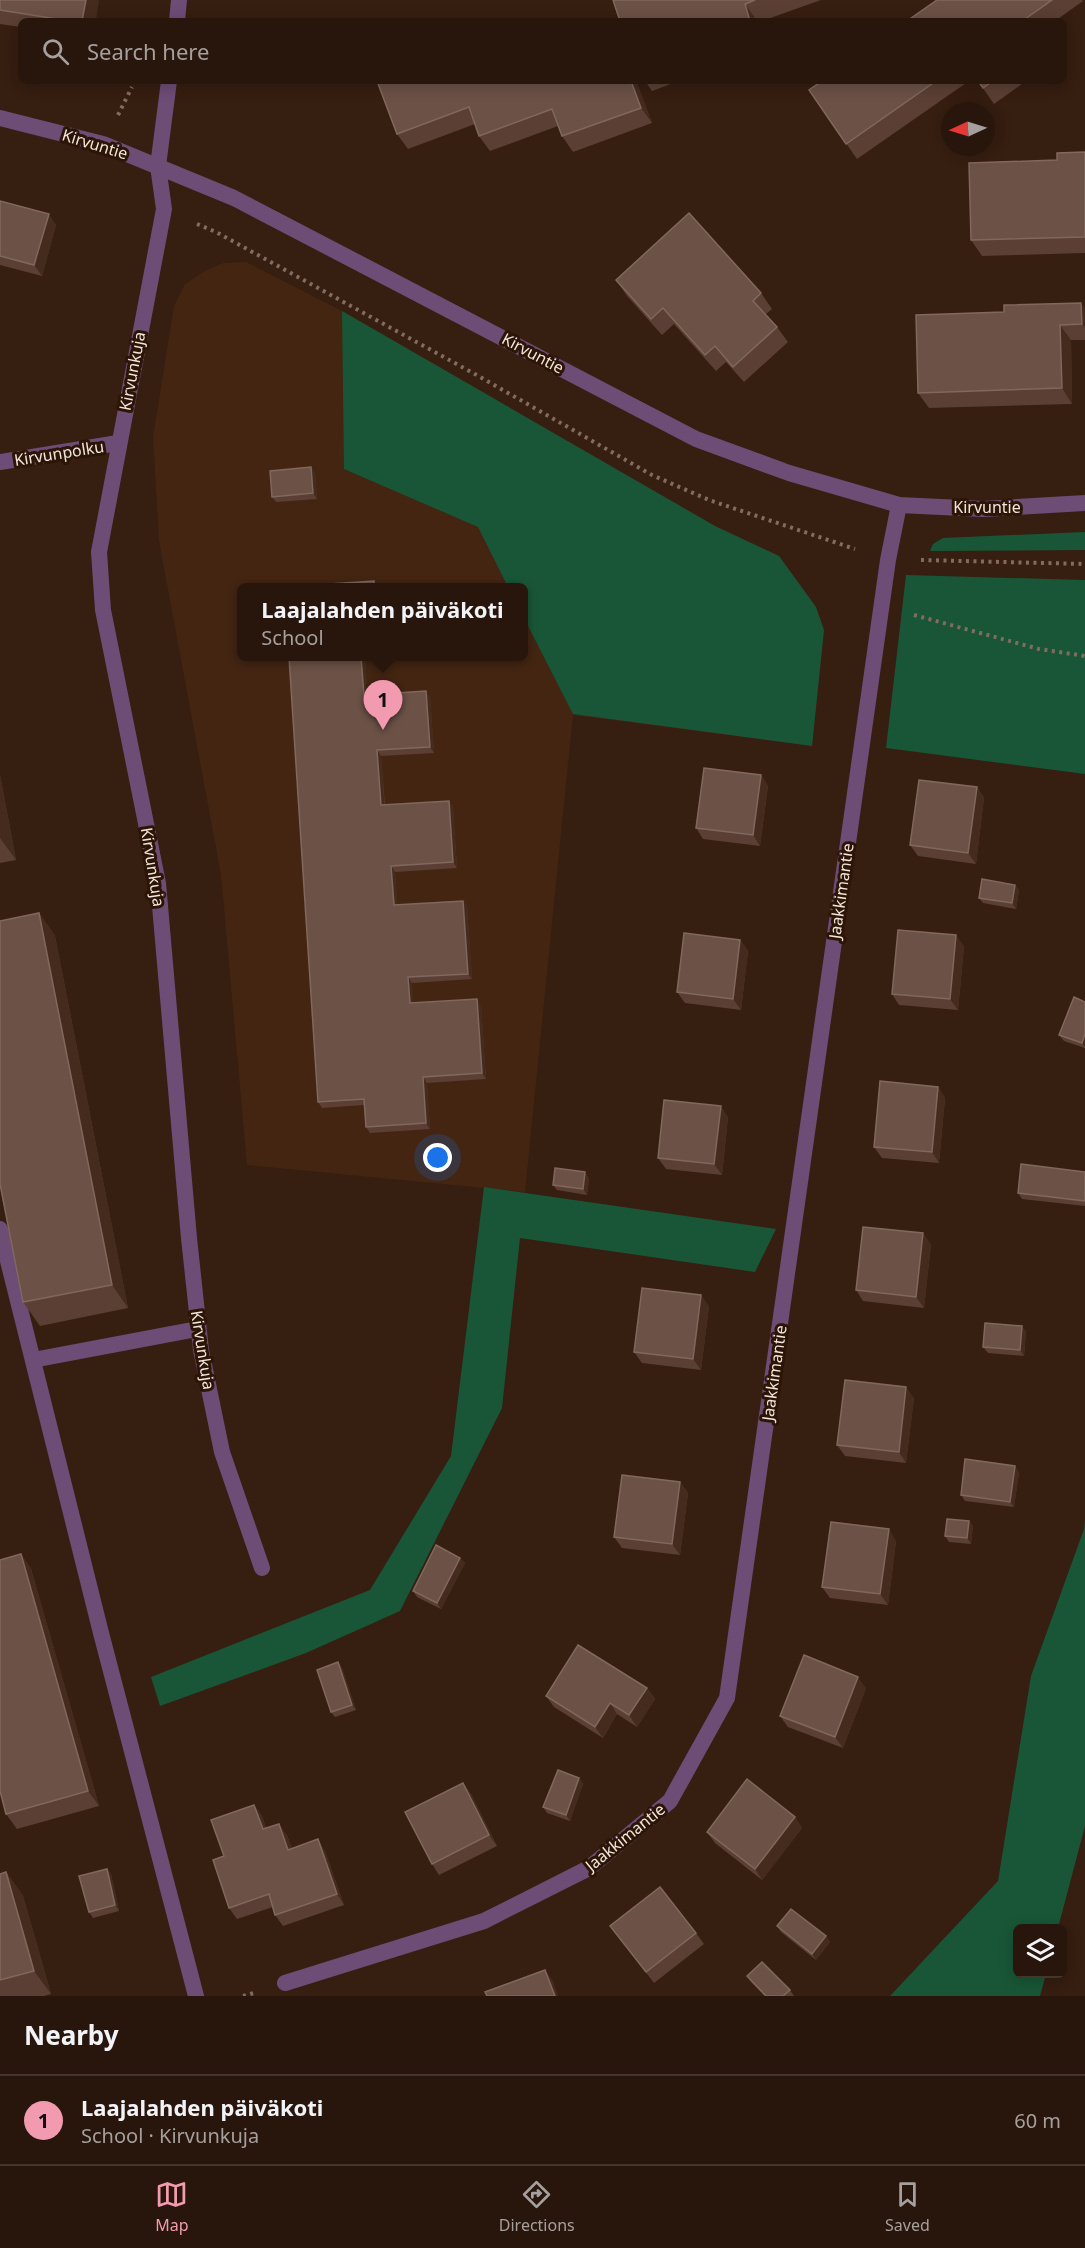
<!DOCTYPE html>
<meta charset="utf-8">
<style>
:root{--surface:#28160c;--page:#34231a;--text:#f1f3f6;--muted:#a59f9d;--line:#44352d;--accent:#f29ab0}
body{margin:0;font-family:"Noto Sans",sans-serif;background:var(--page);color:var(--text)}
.controls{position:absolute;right:18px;bottom:18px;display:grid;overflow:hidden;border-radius:9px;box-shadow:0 3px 15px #0003}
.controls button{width:54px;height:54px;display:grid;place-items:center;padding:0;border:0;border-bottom:2px solid var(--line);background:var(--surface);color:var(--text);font:30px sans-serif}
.compass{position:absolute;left:941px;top:102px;width:54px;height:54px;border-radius:50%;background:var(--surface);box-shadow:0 3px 15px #0003;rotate:266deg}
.you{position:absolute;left:438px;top:1158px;width:21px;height:21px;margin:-15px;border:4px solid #fff;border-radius:50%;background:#1a73e8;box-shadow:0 0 0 9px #1a73e833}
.badge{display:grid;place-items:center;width:39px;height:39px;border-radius:50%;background:var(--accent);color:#111;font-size:20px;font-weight:700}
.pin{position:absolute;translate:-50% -50px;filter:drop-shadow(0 2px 3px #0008)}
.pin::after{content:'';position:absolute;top:32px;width:21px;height:18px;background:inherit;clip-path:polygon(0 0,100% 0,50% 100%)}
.popup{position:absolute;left:237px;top:583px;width:291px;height:78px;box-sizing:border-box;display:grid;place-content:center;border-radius:9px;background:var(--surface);filter:drop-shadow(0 2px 4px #0005);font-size:20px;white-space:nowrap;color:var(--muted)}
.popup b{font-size:22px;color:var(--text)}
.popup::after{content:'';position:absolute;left:50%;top:100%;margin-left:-12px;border:12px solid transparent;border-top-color:var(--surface)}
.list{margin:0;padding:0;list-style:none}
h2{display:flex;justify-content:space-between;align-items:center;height:78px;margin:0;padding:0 24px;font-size:26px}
h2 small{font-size:20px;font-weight:400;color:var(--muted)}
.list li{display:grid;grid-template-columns:39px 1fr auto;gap:18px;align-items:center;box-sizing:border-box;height:90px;padding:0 24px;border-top:2px solid var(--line)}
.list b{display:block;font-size:22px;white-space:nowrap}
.list p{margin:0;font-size:20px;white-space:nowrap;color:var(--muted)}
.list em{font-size:20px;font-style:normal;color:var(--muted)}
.icon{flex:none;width:33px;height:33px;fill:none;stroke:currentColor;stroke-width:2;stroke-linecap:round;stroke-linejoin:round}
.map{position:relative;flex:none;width:1085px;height:1996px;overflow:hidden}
.search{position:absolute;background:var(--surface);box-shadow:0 3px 15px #0003;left:18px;right:18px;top:18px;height:66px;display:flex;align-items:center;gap:15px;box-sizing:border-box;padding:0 21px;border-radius:9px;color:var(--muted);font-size:22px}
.sheet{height:168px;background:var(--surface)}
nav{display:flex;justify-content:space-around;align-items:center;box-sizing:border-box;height:84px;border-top:2px solid var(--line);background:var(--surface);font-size:16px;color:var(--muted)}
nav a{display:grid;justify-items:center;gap:3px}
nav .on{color:var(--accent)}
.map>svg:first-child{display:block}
</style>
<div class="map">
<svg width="1085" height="1996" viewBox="0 0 1085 1996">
<rect width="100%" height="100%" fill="#361e10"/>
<path fill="#432512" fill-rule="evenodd" d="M 246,262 L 342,311 L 715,526 L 779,556 L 816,607 L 824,630 L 812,746 L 573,715 L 525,1192 L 247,1165 L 221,875 L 159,541 L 153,437 L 174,306 L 185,284 L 203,272 L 223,263 ZM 242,588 L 524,588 L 524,656 L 242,656 Z"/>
<g fill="#195637">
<path d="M 342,311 L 715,526 L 779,556 L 816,607 L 824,630 L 812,746 L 573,714 L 524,618 L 524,588 L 508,587 L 478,527 L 344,469 Z"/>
<path d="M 1085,532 L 1085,550 L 930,551 L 933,544 L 943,538 Z"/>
<path d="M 906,575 L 1085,580 L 1085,774 L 886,748 Z"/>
<path d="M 484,1187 L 776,1229 L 755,1272 L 520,1238 L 502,1408 L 400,1611 L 306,1653 L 160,1706 L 151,1677 L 370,1590 L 451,1456 Z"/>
<path d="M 1085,1521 L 1085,1826 L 1058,1928 L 1018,1928 L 1018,1974 L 1046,1974 L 1040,1996 L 890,1996 L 998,1881 L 1031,1676 L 1084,1529 Z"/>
</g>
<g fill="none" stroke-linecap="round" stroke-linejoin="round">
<g stroke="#816c60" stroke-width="4" stroke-dasharray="3 4.5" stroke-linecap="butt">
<path d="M 118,115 L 132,87"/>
<path d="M 197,224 L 216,232 L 473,373 L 652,475 L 709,500 L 855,549"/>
<path d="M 921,560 L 1085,564"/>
<path d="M 914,615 L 1039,649 L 1085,656"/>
<path d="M 243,1996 L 254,1993"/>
</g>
<g stroke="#6d4c76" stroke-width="16">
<path d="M 0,462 L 118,443"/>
<path d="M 99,552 L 103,610 L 158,883 L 189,1238 L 201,1350 L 222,1452 L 262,1568"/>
<path d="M 0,1229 L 101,1633 L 196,1996"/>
<path d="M 33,1360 L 197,1329"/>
</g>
<g stroke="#6d4c76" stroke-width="16">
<path d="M 177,21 L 179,0"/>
<path d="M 99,552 L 164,209 L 158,166 L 169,81"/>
<path d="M 285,1983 L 484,1921 L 589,1868 L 670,1801 L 727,1698 L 888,560 L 899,505"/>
</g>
<path stroke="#6d4c76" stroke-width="16" d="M 0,118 L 103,144 L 234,198 L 696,439 L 789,473 L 899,505 L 983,509 L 1085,503"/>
</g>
<g fill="#5b3f34">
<path d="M 0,0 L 96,21 L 21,21 L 21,27 L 0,24 Z"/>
<path d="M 613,0 L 821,0 L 762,21 L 620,21 Z"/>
<path d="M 937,0 L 1082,0 L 1083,1 L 1055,21 L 907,21 Z"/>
<path d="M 377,81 L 636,81 L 652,123 L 573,152 L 562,136 L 558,126 L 490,151 L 479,136 L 475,124 L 408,149 L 397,134 Z"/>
<path d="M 645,81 L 679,81 L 652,91 Z"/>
<path d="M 822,81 L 969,81 L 857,159 L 809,90 Z"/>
<path d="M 978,81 L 1026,81 L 994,104 Z"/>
<path d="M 1085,152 L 1085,253 L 982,256 L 971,240 L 1057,160 Z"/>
<path d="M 0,201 L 56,225 L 42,276 L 0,265 Z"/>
<path d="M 616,280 L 761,293 L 772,309 L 766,314 L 777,327 L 788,342 L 744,382 L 726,362 L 716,371 L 674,324 L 662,335 L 627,296 Z"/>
<path d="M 1085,308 L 1085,340 L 1071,340 L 1072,404 L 929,408 L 918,393 L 1004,312 Z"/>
<path d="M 311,467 L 315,473 L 317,499 L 276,502 L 272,497 Z"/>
<path d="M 289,657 L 365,657 L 367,694 L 430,696 L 434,753 L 381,756 L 385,805 L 449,801 L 453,807 L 457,868 L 395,872 L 397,905 L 463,901 L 467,906 L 472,979 L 412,983 L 413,1003 L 481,1005 L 486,1079 L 427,1083 L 430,1129 L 370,1133 L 366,1127 L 364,1105 L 322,1108 L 318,1102 Z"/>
<path d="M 0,775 L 16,860 L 0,863 Z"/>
<path d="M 761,775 L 768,786 L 760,846 L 703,839 L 696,828 Z"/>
<path d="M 977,787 L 984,798 L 976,864 L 918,856 L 910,845 Z"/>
<path d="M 1015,885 L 1019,890 L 1016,909 L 983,903 L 979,898 Z"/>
<path d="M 39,913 L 55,936 L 128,1308 L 40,1326 L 23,1302 Z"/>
<path d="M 740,940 L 748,951 L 741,1010 L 685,1003 L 677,992 Z"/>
<path d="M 964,946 L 958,1010 L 899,1005 L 892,994 Z"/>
<path d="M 1085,1002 L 1085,1048 L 1064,1041 L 1059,1035 Z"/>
<path d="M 938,1087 L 945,1098 L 939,1163 L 882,1158 L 874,1147 Z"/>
<path d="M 728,1117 L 722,1175 L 666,1169 L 658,1158 Z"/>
<path d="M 1085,1172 L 1085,1206 L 1022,1199 L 1018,1193 Z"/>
<path d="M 589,1178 L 587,1195 L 557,1190 L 553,1185 Z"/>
<path d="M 931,1244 L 924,1308 L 863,1301 L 856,1290 Z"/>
<path d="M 709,1306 L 701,1370 L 642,1363 L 634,1352 Z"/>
<path d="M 1022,1326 L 1026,1332 L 1024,1356 L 988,1353 L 983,1347 Z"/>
<path d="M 914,1398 L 906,1463 L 845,1456 L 837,1445 Z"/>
<path d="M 1019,1472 L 1014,1507 L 965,1501 L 961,1495 Z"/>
<path d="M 680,1482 L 688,1493 L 680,1555 L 622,1548 L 614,1537 Z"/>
<path d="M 969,1521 L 973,1526 L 971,1544 L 949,1542 L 945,1536 Z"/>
<path d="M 896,1541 L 888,1605 L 830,1598 L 822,1587 Z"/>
<path d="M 21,1554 L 31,1569 L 99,1806 L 17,1829 L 6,1814 Z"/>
<path d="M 460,1558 L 465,1563 L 441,1609 L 417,1597 L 413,1591 Z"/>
<path d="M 338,1662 L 342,1668 L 356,1710 L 335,1717 L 331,1712 Z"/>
<path d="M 647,1688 L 655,1699 L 637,1727 L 617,1714 L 603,1738 L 554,1707 L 546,1696 Z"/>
<path d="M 866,1688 L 843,1748 L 788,1727 L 780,1716 Z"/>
<path d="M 579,1778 L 583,1784 L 570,1821 L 547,1813 L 543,1807 Z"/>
<path d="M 463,1783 L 471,1794 L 497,1846 L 439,1875 L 432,1864 Z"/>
<path d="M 254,1805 L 262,1816 L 266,1828 L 287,1835 L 292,1849 L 325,1851 L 344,1905 L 283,1926 L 275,1915 L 273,1907 L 237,1919 L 229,1908 L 224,1856 Z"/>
<path d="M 795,1817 L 802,1828 L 762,1880 L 715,1843 L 707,1832 Z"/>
<path d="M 107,1869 L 111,1874 L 119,1911 L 93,1918 L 89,1912 Z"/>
<path d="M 6,1872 L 23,1896 L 51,1994 L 44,1996 L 0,1996 L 0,1874 Z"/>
<path d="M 610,1926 L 696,1933 L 704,1944 L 654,1983 Z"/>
<path d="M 777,1926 L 826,1936 L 830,1942 L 816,1960 L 781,1932 Z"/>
<path d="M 747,1976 L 790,1990 L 794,1996 L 765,1996 L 751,1982 Z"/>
</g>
<g fill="#452b1e">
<path d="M 86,0 L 99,0 L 96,21 L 82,21 Z"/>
<path d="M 745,4 L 757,21 L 750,21 Z"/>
<path d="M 631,81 L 636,81 L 652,123 L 641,108 Z"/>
<path d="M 49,214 L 56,225 L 42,276 L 34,265 Z"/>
<path d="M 1081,303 L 1085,308 L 1085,328 L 1082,324 Z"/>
<path d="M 1060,325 L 1071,340 L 1072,404 L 1062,388 Z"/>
<path d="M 311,467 L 315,473 L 317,499 L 313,493 Z"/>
<path d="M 361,657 L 365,657 L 368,700 L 364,695 Z"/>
<path d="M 426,691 L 430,696 L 434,753 L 430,747 Z"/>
<path d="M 377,750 L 381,756 L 385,811 L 381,805 Z"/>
<path d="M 0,775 L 16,860 L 0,838 Z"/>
<path d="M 761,775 L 768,786 L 760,846 L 753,835 Z"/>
<path d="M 977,787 L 984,798 L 976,864 L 968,853 Z"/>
<path d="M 449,801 L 453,807 L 457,868 L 453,862 Z"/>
<path d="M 391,866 L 395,872 L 398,911 L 394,905 Z"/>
<path d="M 1015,885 L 1019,890 L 1016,909 L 1012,903 Z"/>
<path d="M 463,901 L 467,906 L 472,979 L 468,974 Z"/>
<path d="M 39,913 L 55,936 L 128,1308 L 112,1285 Z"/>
<path d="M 956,935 L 964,946 L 958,1010 L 950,999 Z"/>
<path d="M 740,940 L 748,951 L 741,1010 L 733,999 Z"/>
<path d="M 408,977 L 412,983 L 414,1009 L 410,1003 Z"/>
<path d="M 477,999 L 481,1005 L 486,1079 L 482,1073 Z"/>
<path d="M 1085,1034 L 1085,1047 L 1082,1043 Z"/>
<path d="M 423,1077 L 427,1083 L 430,1129 L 426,1123 Z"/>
<path d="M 938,1087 L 945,1098 L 939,1163 L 932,1152 Z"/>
<path d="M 721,1106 L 728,1117 L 722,1175 L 714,1164 Z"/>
<path d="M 585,1172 L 589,1178 L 587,1195 L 583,1189 Z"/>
<path d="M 923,1233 L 931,1244 L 924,1308 L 916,1297 Z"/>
<path d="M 701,1295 L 709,1306 L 701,1370 L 693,1359 Z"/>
<path d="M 1022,1326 L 1026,1332 L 1024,1356 L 1020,1350 Z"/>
<path d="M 906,1387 L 914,1398 L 906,1463 L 899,1452 Z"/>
<path d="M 1015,1466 L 1019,1472 L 1014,1507 L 1010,1502 Z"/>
<path d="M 680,1482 L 688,1493 L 680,1555 L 672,1544 Z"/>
<path d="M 969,1521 L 973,1526 L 971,1544 L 967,1538 Z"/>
<path d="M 889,1529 L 896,1541 L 888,1605 L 880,1594 Z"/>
<path d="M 21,1554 L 31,1569 L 99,1806 L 88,1791 Z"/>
<path d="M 460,1558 L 465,1563 L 441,1609 L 437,1603 Z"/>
<path d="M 338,1662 L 342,1668 L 356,1710 L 352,1705 Z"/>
<path d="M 858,1677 L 866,1688 L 843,1748 L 835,1737 Z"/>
<path d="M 647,1688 L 655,1699 L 637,1727 L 629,1715 Z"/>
<path d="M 610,1703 L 617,1714 L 603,1738 L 595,1727 Z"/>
<path d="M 579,1778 L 583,1784 L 570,1821 L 566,1815 Z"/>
<path d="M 463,1783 L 471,1794 L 497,1846 L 489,1835 Z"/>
<path d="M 254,1805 L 262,1816 L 270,1840 L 263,1829 Z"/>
<path d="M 795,1817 L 802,1828 L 762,1880 L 755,1869 Z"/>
<path d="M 279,1824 L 287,1835 L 296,1861 L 288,1850 Z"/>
<path d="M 318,1839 L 325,1851 L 344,1905 L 337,1894 Z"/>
<path d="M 107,1869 L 111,1874 L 119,1911 L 115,1905 Z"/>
<path d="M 6,1872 L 23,1896 L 51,1994 L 34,1971 Z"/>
<path d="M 826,1936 L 830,1942 L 816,1960 L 812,1954 Z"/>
<path d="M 545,1970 L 553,1981 L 558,1996 L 555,1996 Z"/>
</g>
<g fill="#6b5146" stroke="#80685d" stroke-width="1.5">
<path d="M 0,0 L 86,0 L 82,21 L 69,21 L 0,10 Z"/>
<path d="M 613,0 L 755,0 L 745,4 L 750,21 L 620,21 Z"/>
<path d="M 937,0 L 1052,0 L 1022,21 L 907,21 Z"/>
<path d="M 377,81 L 631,81 L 641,108 L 562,136 L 552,109 L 479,136 L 469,107 L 397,134 Z"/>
<path d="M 822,81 L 936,81 L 846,144 L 809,90 Z"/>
<path d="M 978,81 L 993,81 L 983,88 Z"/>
<path d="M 1085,152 L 1085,237 L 971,240 L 969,163 L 1057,160 L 1057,153 Z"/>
<path d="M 0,201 L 49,214 L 34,265 L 0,256 Z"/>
<path d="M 689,213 L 761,293 L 753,301 L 777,327 L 733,367 L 715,346 L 705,355 L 663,308 L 651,319 L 616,280 Z"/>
<path d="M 1081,303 L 1082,324 L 1060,325 L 1062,388 L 918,393 L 916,315 L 1004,312 L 1004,305 Z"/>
<path d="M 311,467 L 313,493 L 272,497 L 270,471 Z"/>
<path d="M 374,581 L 374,588 L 284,588 L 284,587 Z"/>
<path d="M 289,657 L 361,657 L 364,695 L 426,691 L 430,747 L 377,750 L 381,805 L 449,801 L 453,862 L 391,866 L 394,905 L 463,901 L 468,974 L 408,977 L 410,1003 L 477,999 L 482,1073 L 423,1077 L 426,1123 L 366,1127 L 364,1099 L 318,1102 Z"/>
<path d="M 704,768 L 761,775 L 753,835 L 696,828 Z"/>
<path d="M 919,780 L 977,787 L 968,853 L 910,845 Z"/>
<path d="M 982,879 L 1015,885 L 1012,903 L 979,898 Z"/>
<path d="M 39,913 L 112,1285 L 23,1302 L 0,1184 L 0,921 Z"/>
<path d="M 898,930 L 956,935 L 950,999 L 892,994 Z"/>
<path d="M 684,933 L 740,940 L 733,999 L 677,992 Z"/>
<path d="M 1074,997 L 1085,1002 L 1085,1034 L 1082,1043 L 1059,1035 Z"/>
<path d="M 880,1081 L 938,1087 L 932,1152 L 874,1147 Z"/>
<path d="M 664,1100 L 721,1106 L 714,1164 L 658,1158 Z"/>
<path d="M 1021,1164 L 1085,1172 L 1085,1201 L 1018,1193 Z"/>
<path d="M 555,1168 L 585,1172 L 583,1189 L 553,1185 Z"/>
<path d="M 863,1227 L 923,1233 L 916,1297 L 856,1290 Z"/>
<path d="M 642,1288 L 701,1295 L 693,1359 L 634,1352 Z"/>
<path d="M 985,1323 L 1022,1326 L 1020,1350 L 983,1347 Z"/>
<path d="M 845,1380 L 906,1387 L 899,1452 L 837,1445 Z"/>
<path d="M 965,1459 L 1015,1466 L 1010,1502 L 961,1495 Z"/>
<path d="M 622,1475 L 680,1482 L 672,1544 L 614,1537 Z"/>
<path d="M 947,1519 L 969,1521 L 967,1538 L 945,1536 Z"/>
<path d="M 831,1522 L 889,1529 L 880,1594 L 822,1587 Z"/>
<path d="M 436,1545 L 460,1558 L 437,1603 L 413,1591 Z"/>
<path d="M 21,1554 L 88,1791 L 6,1814 L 0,1791 L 0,1560 Z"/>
<path d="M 578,1645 L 647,1688 L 629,1715 L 610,1703 L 595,1727 L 546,1696 Z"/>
<path d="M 804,1655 L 858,1677 L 835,1737 L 780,1716 Z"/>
<path d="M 338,1662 L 352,1705 L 331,1712 L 317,1670 Z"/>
<path d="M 558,1770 L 579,1778 L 566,1815 L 543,1807 Z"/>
<path d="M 747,1779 L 795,1817 L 755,1869 L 707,1832 Z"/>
<path d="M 463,1783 L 489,1835 L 432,1864 L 405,1812 Z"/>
<path d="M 254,1805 L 263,1829 L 279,1824 L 288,1850 L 318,1839 L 337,1894 L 275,1915 L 269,1894 L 229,1908 L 213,1860 L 224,1856 L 211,1820 Z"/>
<path d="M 107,1869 L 115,1905 L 89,1912 L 79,1876 Z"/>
<path d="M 6,1872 L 34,1971 L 0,1980 L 0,1874 Z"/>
<path d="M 660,1887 L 696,1933 L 646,1972 L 610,1926 Z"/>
<path d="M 791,1909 L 826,1936 L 812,1954 L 777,1926 Z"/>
<path d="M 762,1962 L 790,1990 L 783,1996 L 766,1996 L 747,1976 Z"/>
<path d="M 545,1970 L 555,1996 L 487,1996 L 485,1992 Z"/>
</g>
<g text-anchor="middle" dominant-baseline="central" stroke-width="6" stroke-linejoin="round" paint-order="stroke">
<g font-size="16" fill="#f4e4da" stroke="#2b1506">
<text transform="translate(95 144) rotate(17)">Kirvuntie</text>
<text transform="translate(533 353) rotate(28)">Kirvuntie</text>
<text transform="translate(132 371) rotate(-79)">Kirvunkuja</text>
<text transform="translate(59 453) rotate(-9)">Kirvunpolku</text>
<text x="987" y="507">Kirvuntie</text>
<text transform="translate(153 867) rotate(81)">Kirvunkuja</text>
<text transform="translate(841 891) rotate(-82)">Jaakkimantie</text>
<text transform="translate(203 1350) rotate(81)">Kirvunkuja</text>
<text transform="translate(774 1373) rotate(-82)">Jaakkimantie</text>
<text transform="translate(625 1837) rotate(-39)">Jaakkimantie</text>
</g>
</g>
</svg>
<div class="controls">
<button><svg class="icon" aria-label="layers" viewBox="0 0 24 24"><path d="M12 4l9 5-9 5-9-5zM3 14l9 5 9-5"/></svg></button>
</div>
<svg class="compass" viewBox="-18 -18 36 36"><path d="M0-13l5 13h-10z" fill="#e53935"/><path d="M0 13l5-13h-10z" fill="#a59f9d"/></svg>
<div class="you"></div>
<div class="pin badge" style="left:383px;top:730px">1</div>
<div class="popup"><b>Laajalahden päiväkoti</b>School</div>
<div class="search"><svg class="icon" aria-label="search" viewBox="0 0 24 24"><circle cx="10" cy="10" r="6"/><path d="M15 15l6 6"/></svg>Search here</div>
</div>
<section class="sheet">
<h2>Nearby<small></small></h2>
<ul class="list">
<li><span class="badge">1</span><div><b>Laajalahden päiväkoti</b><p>School · Kirvunkuja</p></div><em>60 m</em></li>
</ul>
</section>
<nav>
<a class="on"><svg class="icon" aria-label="map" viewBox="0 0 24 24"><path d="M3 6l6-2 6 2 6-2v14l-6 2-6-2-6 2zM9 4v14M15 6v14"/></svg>Map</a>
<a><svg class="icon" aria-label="directions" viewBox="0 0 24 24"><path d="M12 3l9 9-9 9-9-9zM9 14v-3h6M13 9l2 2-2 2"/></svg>Directions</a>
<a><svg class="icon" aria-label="saved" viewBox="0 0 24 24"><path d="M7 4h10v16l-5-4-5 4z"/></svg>Saved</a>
</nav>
